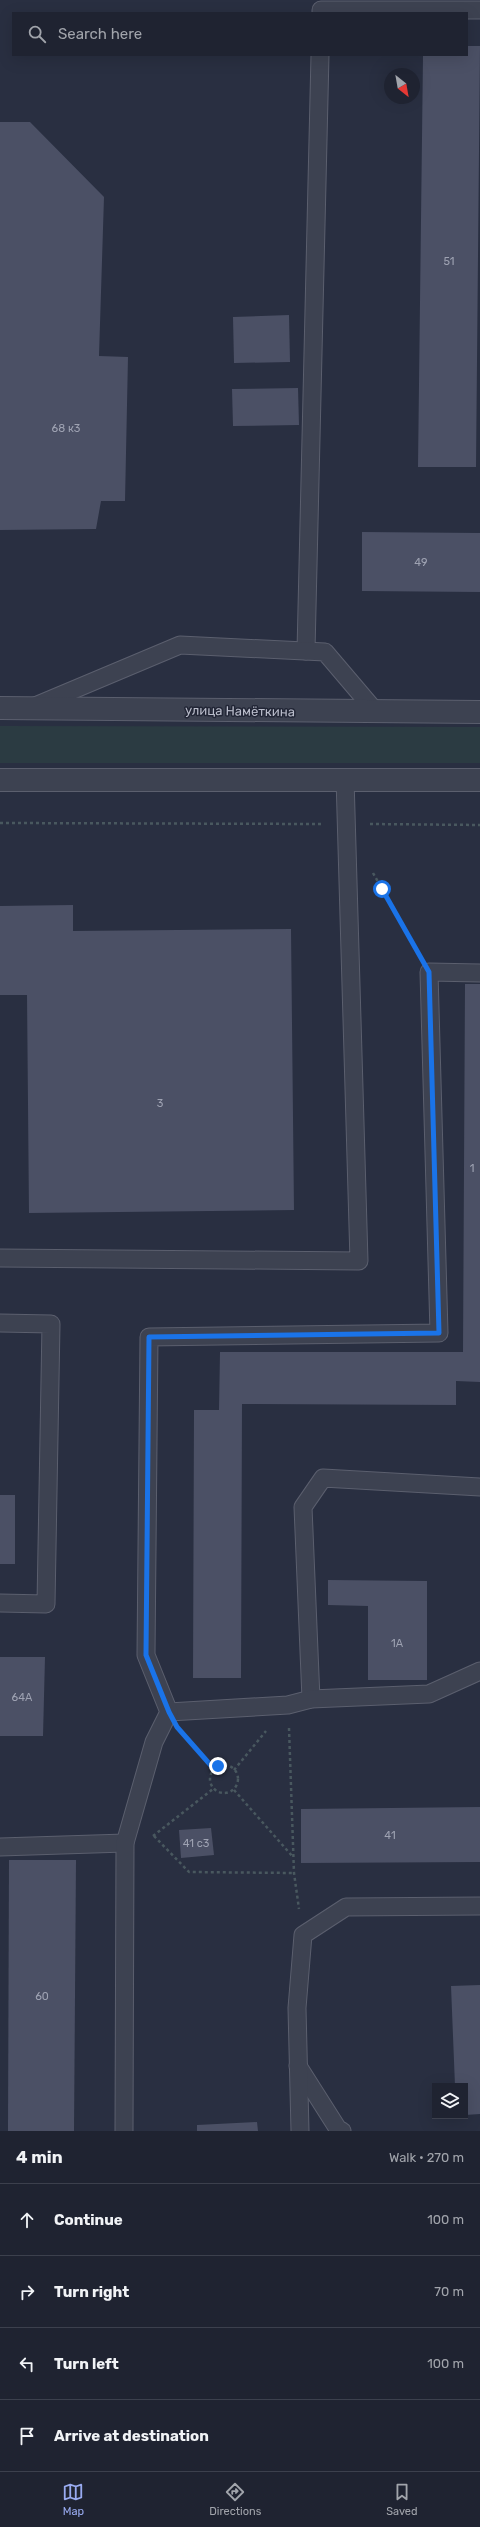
<!DOCTYPE html>
<meta charset="utf-8">
<style>
:root{--surface:#1f2331;--page:#272b39;--text:#f1f3f6;--muted:#a1a4ab;--line:#3c404d;--accent:#99abf1}
body{margin:0;font-family:Rubik,sans-serif;background:var(--page);color:var(--text)}
.controls{position:absolute;right:12px;bottom:12px;display:grid;overflow:hidden;border-radius:0px;box-shadow:0 4px 16px #0002}
.controls button{width:36px;height:36px;display:grid;place-items:center;padding:0;border:0;border-bottom:1px solid var(--line);background:var(--surface);color:var(--text);font:20px sans-serif}
.compass{position:absolute;left:384px;top:68px;width:36px;height:36px;border-radius:50%;background:var(--surface);box-shadow:0 4px 16px #0002;rotate:149deg}
.stop{position:absolute;width:12px;height:12px;margin:-9px;border:3px solid #1a73e8;border-radius:50%;background:#fff}
.stop.end{background:#1a73e8;border-color:#fff;box-shadow:0 1px 4px #0008}
.list{margin:0;padding:0;list-style:none}
h2{display:flex;justify-content:space-between;align-items:center;height:52px;margin:0;padding:0 16px;font-size:17px}
h2 small{font-size:13px;font-weight:400;color:var(--muted)}
.list li{display:grid;grid-template-columns:26px 1fr auto;gap:12px;align-items:center;box-sizing:border-box;height:72px;padding:0 16px;border-top:1px solid var(--line)}
.list b{display:block;font-size:15px;white-space:nowrap}
.list em{font-size:13px;font-style:normal;color:var(--muted)}
.icon{flex:none;width:22px;height:22px;fill:none;stroke:currentColor;stroke-width:2;stroke-linecap:round;stroke-linejoin:round}
.map{position:relative;flex:none;width:480px;height:2131px;overflow:hidden}
.search{position:absolute;background:var(--surface);box-shadow:0 4px 16px #0002;left:12px;right:12px;top:12px;height:44px;display:flex;align-items:center;gap:10px;box-sizing:border-box;padding:0 14px;border-radius:0px;color:var(--muted);font-size:15px}
.sheet{height:340px;background:var(--surface)}
nav{display:flex;justify-content:space-around;align-items:center;box-sizing:border-box;height:56px;border-top:1px solid var(--line);background:var(--surface);font-size:11px;color:var(--muted)}
nav a{display:grid;justify-items:center;gap:2px}
nav .on{color:var(--accent)}
.map>svg:first-child{display:block}
</style>
<div class="map">
<svg width="480" height="2131" viewBox="0 0 480 2131">
<rect width="100%" height="100%" fill="#292f41"/>
<path fill="#2b3b42" d="M 0,726 L 480,727 L 480,763 L 0,763 Z"/>
<g fill="#4b5065">
<path d="M 467,46 L 480,46 L 476,467 L 418,467 L 423,55 L 467,55 Z"/>
<path d="M 0,122 L 30,122 L 104,197 L 99,356 L 128,357 L 125,501 L 101,501 L 96,529 L 0,530 Z"/>
<path d="M 289,315 L 290,362 L 234,363 L 233,317 Z"/>
<path d="M 298,388 L 299,425 L 233,426 L 232,389 Z"/>
<path d="M 362,532 L 480,533 L 480,592 L 362,591 Z"/>
<path d="M 73,905 L 73,931 L 291,929 L 294,1210 L 29,1213 L 27,995 L 0,995 L 0,906 Z"/>
<path d="M 465,984 L 480,984 L 480,1382 L 456,1381 L 456,1405 L 242,1404 L 241,1678 L 193,1678 L 194,1410 L 219,1410 L 220,1352 L 463,1352 Z"/>
<rect x="0" y="1495" width="15" height="69"/>
<path d="M 328,1580 L 427,1581 L 427,1680 L 368,1680 L 368,1606 L 328,1605 Z"/>
<path d="M 0,1657 L 45,1657 L 43,1736 L 0,1736 Z"/>
<path d="M 480,1807 L 480,1862 L 301,1863 L 301,1809 Z"/>
<path d="M 211,1828 L 214,1855 L 181,1858 L 179,1830 Z"/>
<path d="M 9,1860 L 76,1860 L 74,2131 L 8,2131 Z"/>
<path d="M 480,1985 L 480,2114 L 465,2115 L 465,2086 L 455,2086 L 451,1986 Z"/>
<path d="M 257,2122 L 258,2131 L 197,2131 L 197,2125 Z"/>
</g>
<g fill="none" stroke-linecap="round" stroke-linejoin="round">
<defs>
<g id="service">
<path d="M 321,13 L 321,10 L 480,10"/>
<path d="M 306,651 L 320,55"/>
<path d="M 35,706 L 180,645 L 325,652 L 376,712"/>
<path d="M 0,1258 L 359,1261 L 345,778"/>
<path d="M 0,1323 L 51,1324 L 46,1604 L 0,1603"/>
<path d="M 311,1699 L 303,1507 L 323,1478 L 480,1487"/>
<path d="M 169,1712 L 288,1705 L 311,1699 L 429,1694 L 480,1671"/>
<path d="M 0,1847 L 125,1843"/>
<path d="M 298,2066 L 338,2129 L 342,2131"/>
<path d="M 124,2131 L 125,1843 L 154,1742 L 169,1712 L 146,1655 L 149,1337 L 439,1333 L 429,972 L 480,973"/>
<path d="M 300,2131 L 297,2008 L 303,1935 L 346,1907 L 480,1906"/>
</g>
<g id="tertiary">
<path d="M 0,708 L 480,712"/>
<path d="M 0,780 L 480,780"/>
</g>
</defs>
<use href="#service" stroke="#5b5f6e" stroke-width="19"/>
<use href="#tertiary" stroke="#5b5f6e" stroke-width="24"/>
<g stroke="#49585f" stroke-width="2.5" stroke-dasharray="3 3" stroke-linecap="butt">
<path d="M 0,823 L 321,824"/>
<path d="M 370,824 L 480,825"/>
<path d="M 373,873 L 418,952"/>
<path d="M 289,1728 L 294,1873 L 299,1909"/>
<path d="M 185,1736 L 214,1769"/>
<circle cx="224" cy="1779" r="14"/>
<path d="M 234,1770 L 266,1731"/>
<path d="M 234,1790 L 293,1857"/>
<path d="M 153,1836 L 213,1789"/>
<path d="M 154,1836 L 189,1872 L 294,1873"/>
</g>
<use href="#service" stroke="#3d4251" stroke-width="17"/>
<use href="#tertiary" stroke="#3d4251" stroke-width="22"/>
</g>
<g fill="none" stroke-linecap="round" stroke-linejoin="round">
<path stroke="#1a73e8" stroke-width="5" d="M 218,1766 L 214,1769 L 177,1727 L 169,1712 L 146,1655 L 149,1337 L 439,1333 L 429,972 L 382,889"/>
</g>
<g text-anchor="middle" dominant-baseline="central" stroke-width="3" stroke-linejoin="round" paint-order="stroke">
<g font-size="11" fill="#9ea2b2">
<text x="449" y="261">51</text>
<text x="66" y="428">68 к3</text>
<text x="421" y="562">49</text>
<text x="160" y="1103">3</text>
<text x="472" y="1168">1</text>
<text x="397" y="1643">1А</text>
<text x="22" y="1697">64А</text>
<text x="390" y="1835">41</text>
<text x="196" y="1843">41 с3</text>
<text x="42" y="1996">60</text>
</g>
<g font-size="13" fill="#babdcb" stroke="#222636">
<text transform="translate(240 711) rotate(1)">улица Намёткина</text>
</g>
</g>
</svg>
<div class="controls">
<button><svg class="icon" aria-label="layers" viewBox="0 0 24 24"><path d="M12 4l9 5-9 5-9-5zM3 14l9 5 9-5"/></svg></button>
</div>
<svg class="compass" viewBox="-18 -18 36 36"><path d="M0-13l5 13h-10z" fill="#e53935"/><path d="M0 13l5-13h-10z" fill="#a1a4ab"/></svg>
<div class="stop" style="left:382px;top:889px"></div>
<div class="stop end" style="left:218px;top:1766px"></div>
<div class="search"><svg class="icon" aria-label="search" viewBox="0 0 24 24"><circle cx="10" cy="10" r="6"/><path d="M15 15l6 6"/></svg>Search here</div>
</div>
<section class="sheet">
<h2>4 min<small>Walk · 270 m</small></h2>
<ul class="list">
<li><svg class="icon" aria-label="ahead" viewBox="0 0 24 24"><path d="M12 20V5M6 11l6-6 6 6"/></svg><div><b>Continue</b></div><em>100 m</em></li>
<li><svg class="icon" aria-label="right" viewBox="0 0 24 24"><path d="M7 20v-9h11M14 6l5 5-5 5"/></svg><div><b>Turn right</b></div><em>70 m</em></li>
<li><svg class="icon" aria-label="left" viewBox="0 0 24 24"><path d="M17 20v-9H6M10 6l-5 5 5 5"/></svg><div><b>Turn left</b></div><em>100 m</em></li>
<li><svg class="icon" aria-label="arrive" viewBox="0 0 24 24"><path d="M6 21V4h12l-3 4 3 4H6"/></svg><div><b>Arrive at destination</b></div></li>
</ul>
</section>
<nav>
<a class="on"><svg class="icon" aria-label="map" viewBox="0 0 24 24"><path d="M3 6l6-2 6 2 6-2v14l-6 2-6-2-6 2zM9 4v14M15 6v14"/></svg>Map</a>
<a><svg class="icon" aria-label="directions" viewBox="0 0 24 24"><path d="M12 3l9 9-9 9-9-9zM9 14v-3h6M13 9l2 2-2 2"/></svg>Directions</a>
<a><svg class="icon" aria-label="saved" viewBox="0 0 24 24"><path d="M7 4h10v16l-5-4-5 4z"/></svg>Saved</a>
</nav>
